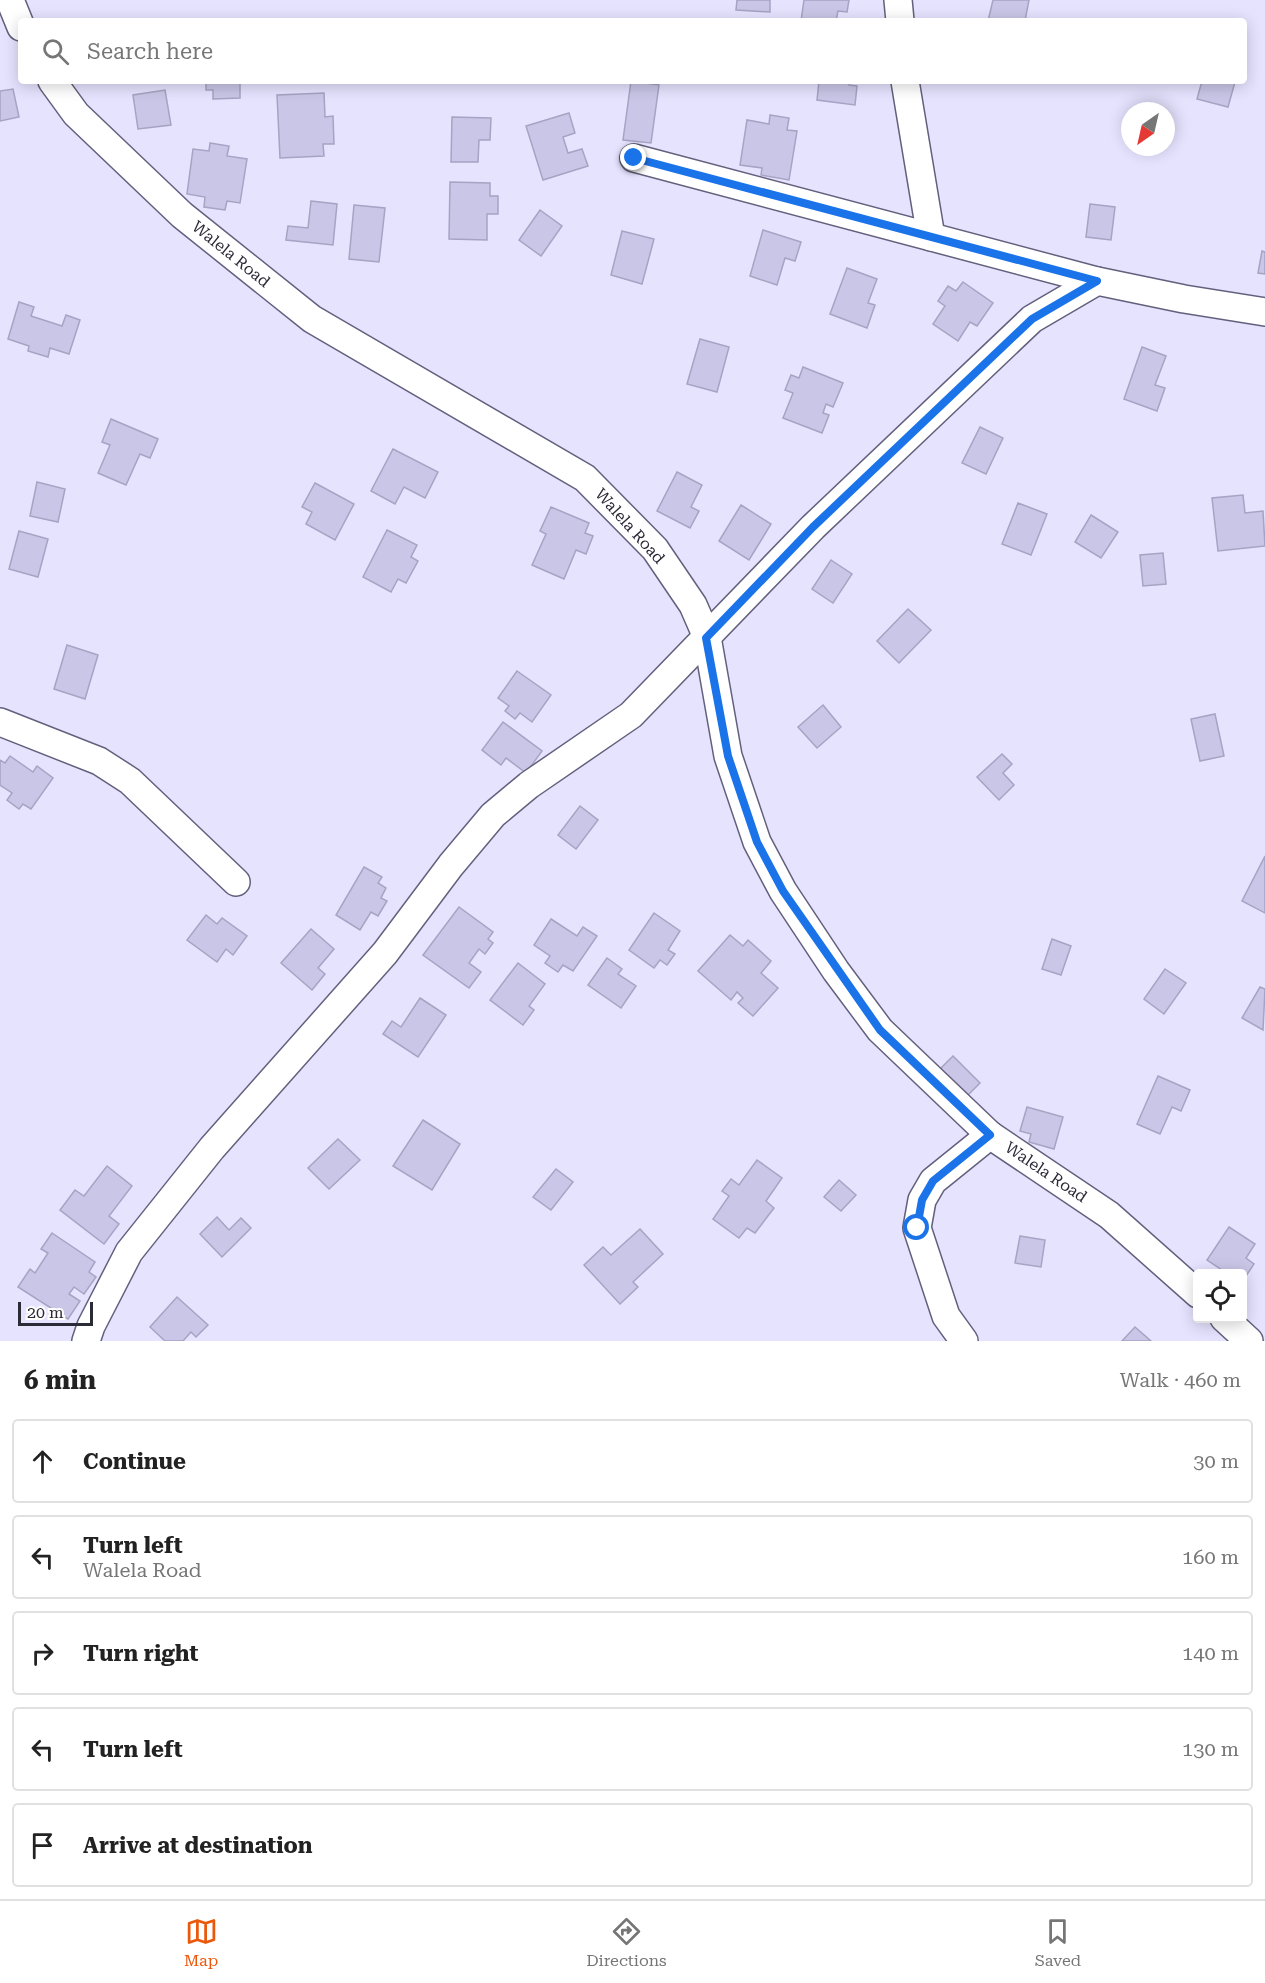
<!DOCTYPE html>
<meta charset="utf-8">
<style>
:root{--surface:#fff;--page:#f6f6f6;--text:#222;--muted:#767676;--line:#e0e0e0;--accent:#ea580c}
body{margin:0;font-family:"Roboto Serif",serif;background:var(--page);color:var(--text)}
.controls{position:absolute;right:18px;bottom:18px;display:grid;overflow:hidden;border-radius:6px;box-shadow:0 3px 15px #0003}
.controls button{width:54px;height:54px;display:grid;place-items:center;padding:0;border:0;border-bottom:2px solid var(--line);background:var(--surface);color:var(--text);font:30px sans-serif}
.compass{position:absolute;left:1121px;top:102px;width:54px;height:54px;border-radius:50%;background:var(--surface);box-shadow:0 3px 15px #0003;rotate:214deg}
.scale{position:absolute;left:18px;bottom:15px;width:75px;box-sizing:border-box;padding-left:6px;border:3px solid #2b2a37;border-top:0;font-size:16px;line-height:21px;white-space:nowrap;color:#2b2a37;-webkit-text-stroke:4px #fff;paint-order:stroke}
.stop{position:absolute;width:18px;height:18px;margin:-14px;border:4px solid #1a73e8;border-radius:50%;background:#fff}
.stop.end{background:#1a73e8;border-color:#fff;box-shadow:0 2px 6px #0008}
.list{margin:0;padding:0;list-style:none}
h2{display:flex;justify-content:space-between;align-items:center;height:78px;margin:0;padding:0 24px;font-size:26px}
h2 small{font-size:20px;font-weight:400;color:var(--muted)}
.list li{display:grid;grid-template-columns:39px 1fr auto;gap:18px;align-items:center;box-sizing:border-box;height:84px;margin:0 12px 12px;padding:0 12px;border:2px solid var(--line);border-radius:6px}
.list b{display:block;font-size:22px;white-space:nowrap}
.list p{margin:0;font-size:20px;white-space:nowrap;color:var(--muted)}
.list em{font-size:20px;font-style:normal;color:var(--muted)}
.icon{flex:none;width:33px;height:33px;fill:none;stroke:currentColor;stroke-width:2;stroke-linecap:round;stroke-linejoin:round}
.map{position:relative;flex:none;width:1265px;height:1341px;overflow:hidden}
.search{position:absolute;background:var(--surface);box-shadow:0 3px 15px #0003;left:18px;right:18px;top:18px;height:66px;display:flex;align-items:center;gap:15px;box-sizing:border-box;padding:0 21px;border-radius:6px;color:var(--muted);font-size:22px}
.sheet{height:558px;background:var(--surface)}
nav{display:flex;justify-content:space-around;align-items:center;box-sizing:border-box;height:84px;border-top:2px solid var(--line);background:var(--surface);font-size:16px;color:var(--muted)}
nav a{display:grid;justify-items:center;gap:3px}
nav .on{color:var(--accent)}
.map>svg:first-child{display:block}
</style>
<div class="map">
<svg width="1265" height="1341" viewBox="0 0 1265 1341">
<rect width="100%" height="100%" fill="#e5e3fe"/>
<g fill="#c9c6e7" stroke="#a6a3c3" stroke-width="1.5">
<path d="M 737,0 L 770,0 L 770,12 L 736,10 Z"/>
<path d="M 804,0 L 849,0 L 847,12 L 838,11 L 836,21 L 801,21 Z"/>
<path d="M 993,0 L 1029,0 L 1025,21 L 988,21 Z"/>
<path d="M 206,81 L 240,81 L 240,98 L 213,99 L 213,90 L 206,90 Z"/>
<path d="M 631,81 L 659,85 L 651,143 L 623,140 Z"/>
<path d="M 819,81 L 849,81 L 849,85 L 857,86 L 855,105 L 817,100 Z"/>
<path d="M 1202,81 L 1235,82 L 1228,107 L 1197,99 Z"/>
<path d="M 13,89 L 19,117 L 0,121 L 0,91 Z"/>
<path d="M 165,90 L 171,125 L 138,129 L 133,95 Z"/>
<path d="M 324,93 L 325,117 L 333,116 L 334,144 L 323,144 L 324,156 L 280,158 L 277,95 Z"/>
<path d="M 569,113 L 575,133 L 563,137 L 568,153 L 582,149 L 588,166 L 543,180 L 526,126 Z"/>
<path d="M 770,115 L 789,118 L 787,130 L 797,131 L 789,180 L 761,175 L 762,168 L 740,165 L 747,120 L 769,124 Z"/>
<path d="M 452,117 L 491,118 L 490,140 L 479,140 L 478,162 L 451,162 Z"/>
<path d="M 210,143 L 229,146 L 227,156 L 247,159 L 240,203 L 227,201 L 225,210 L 204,207 L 205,197 L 187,194 L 193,149 L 209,151 Z"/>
<path d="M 450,182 L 490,183 L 490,196 L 498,196 L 498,214 L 487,214 L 487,240 L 449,239 Z"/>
<path d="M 311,201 L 337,204 L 333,245 L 286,240 L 288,226 L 308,228 Z"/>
<path d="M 1090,204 L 1115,207 L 1111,240 L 1086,237 Z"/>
<path d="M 354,205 L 385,208 L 379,262 L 349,259 Z"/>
<path d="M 540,210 L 562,226 L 541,256 L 519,240 Z"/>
<path d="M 763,230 L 801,242 L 795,261 L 785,258 L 777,285 L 750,276 Z"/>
<path d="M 622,231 L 654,239 L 642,284 L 611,275 Z"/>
<path d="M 1262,251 L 1265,252 L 1265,274 L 1258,273 Z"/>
<path d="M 847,268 L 877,279 L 868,303 L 875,305 L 867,328 L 830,314 Z"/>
<path d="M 963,282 L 993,303 L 977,326 L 970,322 L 958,341 L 933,324 L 945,306 L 938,301 L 948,286 L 956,291 Z"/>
<path d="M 19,302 L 34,307 L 31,316 L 62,326 L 66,315 L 80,320 L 69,354 L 50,348 L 48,357 L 28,351 L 29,346 L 8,339 Z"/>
<path d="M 700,339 L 729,347 L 717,392 L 687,384 Z"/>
<path d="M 1142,347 L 1166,356 L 1155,385 L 1165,388 L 1157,411 L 1124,399 Z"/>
<path d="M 803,367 L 843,383 L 833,407 L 826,404 L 823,413 L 829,415 L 822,433 L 783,418 L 793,393 L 785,390 L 791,375 L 799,378 Z"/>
<path d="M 111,419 L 158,439 L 150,458 L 140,454 L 126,485 L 98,473 L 110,445 L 102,442 Z"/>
<path d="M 980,427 L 1003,438 L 986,474 L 962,463 Z"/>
<path d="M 393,449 L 438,472 L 425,498 L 404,487 L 395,504 L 371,491 Z"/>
<path d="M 677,472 L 702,485 L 691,507 L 699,511 L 690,528 L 657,511 Z"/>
<path d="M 37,482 L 65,489 L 58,522 L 30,516 Z"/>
<path d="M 315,483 L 354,504 L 335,540 L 306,524 L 312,512 L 302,507 Z"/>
<path d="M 1243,495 L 1245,513 L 1263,511 L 1265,546 L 1218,551 L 1212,498 Z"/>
<path d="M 1018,503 L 1047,514 L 1031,555 L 1002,544 Z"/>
<path d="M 741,505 L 771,524 L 749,560 L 719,541 Z"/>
<path d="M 551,507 L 589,523 L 585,533 L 593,536 L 586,554 L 576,550 L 564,579 L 532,565 L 546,534 L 540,531 Z"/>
<path d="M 1091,515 L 1118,532 L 1101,558 L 1075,542 Z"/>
<path d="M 387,530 L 417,545 L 411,557 L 418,561 L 406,583 L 398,579 L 391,592 L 363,577 Z"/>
<path d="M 19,531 L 48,539 L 38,577 L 9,569 Z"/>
<path d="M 1163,553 L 1166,584 L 1143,586 L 1140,555 Z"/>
<path d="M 831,560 L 852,574 L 833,603 L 812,589 Z"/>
<path d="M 908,609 L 931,630 L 899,663 L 877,641 Z"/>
<path d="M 67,645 L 98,655 L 85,699 L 54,689 Z"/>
<path d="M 517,671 L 551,695 L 532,722 L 520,713 L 515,719 L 505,711 L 509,706 L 498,698 Z"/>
<path d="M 823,705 L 841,727 L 817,748 L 798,727 Z"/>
<path d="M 1215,714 L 1224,756 L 1200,761 L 1191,719 Z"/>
<path d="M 503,722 L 542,751 L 526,773 L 506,758 L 501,765 L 482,750 Z"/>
<path d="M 1002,754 L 1012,764 L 1003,773 L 1014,785 L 999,800 L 977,777 Z"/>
<path d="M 10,756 L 33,772 L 37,766 L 53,778 L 31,809 L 23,804 L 19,809 L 7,800 L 12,793 L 0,785 L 0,760 L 5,763 Z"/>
<path d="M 580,806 L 598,820 L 576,849 L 558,835 Z"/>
<path d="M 1265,856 L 1265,913 L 1242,901 Z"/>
<path d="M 364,867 L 382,877 L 378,883 L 386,888 L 381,898 L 387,901 L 378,916 L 371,912 L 360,930 L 336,915 Z"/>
<path d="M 459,907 L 493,932 L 488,939 L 493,943 L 485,954 L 479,949 L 469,963 L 481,972 L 469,988 L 423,955 Z"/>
<path d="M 654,913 L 680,931 L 668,950 L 675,954 L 667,965 L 660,960 L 654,968 L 629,950 Z"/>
<path d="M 206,915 L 217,924 L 222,918 L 247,936 L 233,955 L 226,949 L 217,962 L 187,940 Z"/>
<path d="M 551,919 L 577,936 L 583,927 L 597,936 L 573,971 L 563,965 L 558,972 L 545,963 L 550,956 L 534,945 Z"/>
<path d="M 311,929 L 334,949 L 318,968 L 325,974 L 312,990 L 281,963 Z"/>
<path d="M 730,935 L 743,946 L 748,940 L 771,961 L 761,973 L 778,988 L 753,1016 L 738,1003 L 743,998 L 737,992 L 731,1000 L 698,971 Z"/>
<path d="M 1052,939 L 1071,946 L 1061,975 L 1042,969 Z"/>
<path d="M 607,958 L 622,969 L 618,974 L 636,986 L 621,1008 L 588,985 Z"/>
<path d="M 518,963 L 545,984 L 529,1006 L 534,1010 L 523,1025 L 490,1000 Z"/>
<path d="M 1165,969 L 1186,983 L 1164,1014 L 1144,999 Z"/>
<path d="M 1260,987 L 1265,989 L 1263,1030 L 1242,1018 Z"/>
<path d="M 420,998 L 446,1015 L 418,1057 L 383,1034 L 392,1021 L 401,1027 Z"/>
<path d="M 953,1056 L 980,1083 L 962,1101 L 935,1074 Z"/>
<path d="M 1158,1076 L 1190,1090 L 1181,1111 L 1172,1107 L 1160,1134 L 1137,1124 Z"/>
<path d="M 1027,1107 L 1063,1117 L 1054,1149 L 1029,1142 L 1031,1134 L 1020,1131 Z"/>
<path d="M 423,1120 L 460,1144 L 432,1190 L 393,1166 Z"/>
<path d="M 338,1139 L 360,1160 L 329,1189 L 308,1168 Z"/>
<path d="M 757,1160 L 782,1178 L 766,1201 L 774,1208 L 755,1233 L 747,1228 L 739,1238 L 713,1219 L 729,1196 L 722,1191 L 731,1179 L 739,1185 Z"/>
<path d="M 107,1166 L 132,1186 L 109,1216 L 119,1224 L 104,1244 L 60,1210 L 75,1190 L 84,1196 Z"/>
<path d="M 556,1169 L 573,1182 L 551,1210 L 533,1197 Z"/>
<path d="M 839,1180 L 856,1195 L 841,1211 L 824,1197 Z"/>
<path d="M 217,1217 L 229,1230 L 241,1218 L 251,1228 L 222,1257 L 200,1234 Z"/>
<path d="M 1229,1227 L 1255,1244 L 1246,1258 L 1254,1264 L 1242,1282 L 1242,1274 L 1228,1274 L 1207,1260 Z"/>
<path d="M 640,1229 L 663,1254 L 633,1282 L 638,1287 L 620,1304 L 584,1265 L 603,1247 L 611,1255 Z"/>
<path d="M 52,1233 L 95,1262 L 89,1272 L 96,1277 L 84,1294 L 74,1287 L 69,1294 L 80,1301 L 68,1319 L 18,1287 L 30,1269 L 35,1273 L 48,1253 L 41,1249 Z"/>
<path d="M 1020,1236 L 1045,1240 L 1041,1267 L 1015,1263 Z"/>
<path d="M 177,1297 L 208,1325 L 196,1337 L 191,1332 L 183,1341 L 165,1341 L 150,1327 Z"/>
<path d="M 1135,1327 L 1151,1341 L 1122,1341 Z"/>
</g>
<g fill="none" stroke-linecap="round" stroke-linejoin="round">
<defs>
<g id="minor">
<path d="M 10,0 L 21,27"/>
<path d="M 898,0 L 900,21"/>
<path d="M 52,81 L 76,114 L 182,215 L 312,319 L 585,478 L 655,549 L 693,605 L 707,637 L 728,756 L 757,842 L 783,891 L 836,971 L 880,1030 L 990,1135 L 1109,1215 L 1198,1294"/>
<path d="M 905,81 L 931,237"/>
<path d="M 634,158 L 1097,281"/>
<path d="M 0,722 L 99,761 L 130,781 L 236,882"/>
<path d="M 1224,1318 L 1249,1341"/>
<path d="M 86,1341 L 91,1326 L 129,1252 L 212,1148 L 385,953 L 451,865 L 493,815 L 529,785 L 631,715 L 813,527 L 1032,319 L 1097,281 L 1184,299 L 1265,312"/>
<path d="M 964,1341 L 946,1316 L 917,1228 L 922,1200 L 933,1181 L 990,1135"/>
</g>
</defs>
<use href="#minor" stroke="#63607d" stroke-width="30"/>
<use href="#minor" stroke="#fff" stroke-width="27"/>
</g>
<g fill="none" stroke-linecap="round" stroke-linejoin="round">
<path stroke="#1a73e8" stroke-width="8" d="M 634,158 L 1097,281 L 1032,319 L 813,527 L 706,638 L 728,756 L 757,842 L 783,891 L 880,1030 L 990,1135 L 933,1181 L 922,1200 L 917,1228"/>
</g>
<g text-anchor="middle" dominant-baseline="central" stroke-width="5" stroke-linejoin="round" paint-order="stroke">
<g font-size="16" fill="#2b2a37" stroke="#fff">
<text transform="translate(231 254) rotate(39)">Walela Road</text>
<text transform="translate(630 526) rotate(48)">Walela Road</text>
<text transform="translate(1046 1172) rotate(34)">Walela Road</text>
</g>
</g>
</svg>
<div class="controls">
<button><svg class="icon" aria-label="locate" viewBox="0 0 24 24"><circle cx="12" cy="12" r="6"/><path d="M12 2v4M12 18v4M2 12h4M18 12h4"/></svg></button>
</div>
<svg class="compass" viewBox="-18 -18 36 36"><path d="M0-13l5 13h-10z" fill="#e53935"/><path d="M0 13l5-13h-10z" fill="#767676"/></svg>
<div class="scale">20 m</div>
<div class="stop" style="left:917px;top:1228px"></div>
<div class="stop end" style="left:634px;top:158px"></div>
<div class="search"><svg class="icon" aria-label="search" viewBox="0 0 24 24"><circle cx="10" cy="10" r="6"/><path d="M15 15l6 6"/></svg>Search here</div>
</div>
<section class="sheet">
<h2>6 min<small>Walk · 460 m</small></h2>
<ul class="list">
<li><svg class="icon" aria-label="ahead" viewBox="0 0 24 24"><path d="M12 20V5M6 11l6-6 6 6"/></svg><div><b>Continue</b></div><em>30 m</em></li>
<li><svg class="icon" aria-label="left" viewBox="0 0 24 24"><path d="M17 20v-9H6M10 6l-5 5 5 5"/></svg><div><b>Turn left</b><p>Walela Road</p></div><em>160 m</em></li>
<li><svg class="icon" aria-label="right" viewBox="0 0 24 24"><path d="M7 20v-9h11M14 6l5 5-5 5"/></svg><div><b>Turn right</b></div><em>140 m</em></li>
<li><svg class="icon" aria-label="left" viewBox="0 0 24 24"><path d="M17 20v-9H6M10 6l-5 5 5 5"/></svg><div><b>Turn left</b></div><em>130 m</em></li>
<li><svg class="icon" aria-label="arrive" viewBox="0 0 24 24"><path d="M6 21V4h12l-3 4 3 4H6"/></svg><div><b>Arrive at destination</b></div></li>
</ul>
</section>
<nav>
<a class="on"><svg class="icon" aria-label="map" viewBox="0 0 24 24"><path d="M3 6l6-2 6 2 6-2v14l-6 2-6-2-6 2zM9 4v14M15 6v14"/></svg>Map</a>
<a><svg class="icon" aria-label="directions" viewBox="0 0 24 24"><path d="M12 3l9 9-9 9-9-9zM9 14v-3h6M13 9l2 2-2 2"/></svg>Directions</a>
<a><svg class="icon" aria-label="saved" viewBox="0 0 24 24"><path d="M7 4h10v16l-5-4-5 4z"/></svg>Saved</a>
</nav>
